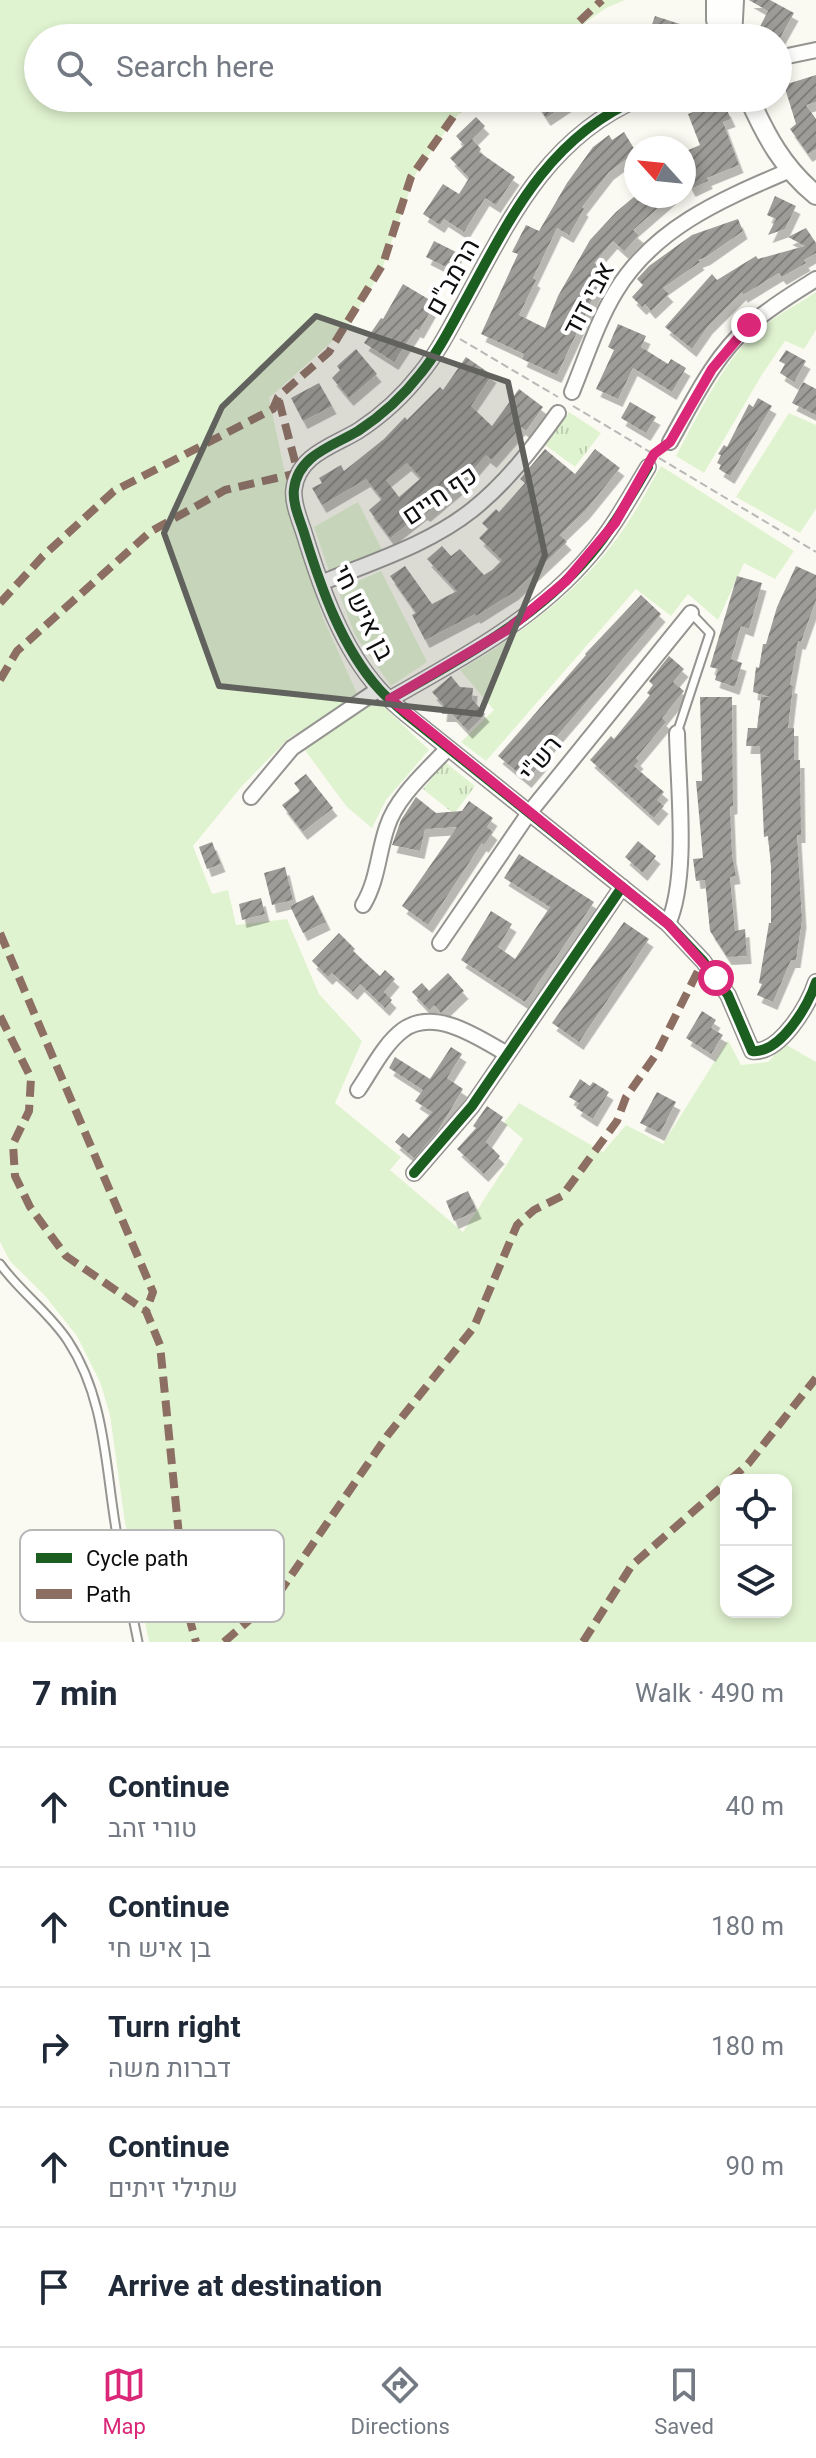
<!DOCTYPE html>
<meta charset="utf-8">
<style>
:root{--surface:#fff;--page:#f2f2f3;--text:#1f2937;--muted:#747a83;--line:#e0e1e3;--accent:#db2777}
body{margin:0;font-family:Georgia,Heebo,serif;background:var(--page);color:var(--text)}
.controls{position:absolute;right:24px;bottom:24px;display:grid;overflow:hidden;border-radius:16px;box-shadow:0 4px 12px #0003}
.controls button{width:72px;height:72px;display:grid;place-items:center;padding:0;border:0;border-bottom:2px solid var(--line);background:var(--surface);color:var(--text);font:40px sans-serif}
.compass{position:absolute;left:624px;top:136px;width:72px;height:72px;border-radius:50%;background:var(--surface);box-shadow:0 4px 12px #0003;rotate:297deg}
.stop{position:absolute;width:24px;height:24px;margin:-18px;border:6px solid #db2777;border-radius:50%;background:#fff}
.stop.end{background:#db2777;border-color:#fff;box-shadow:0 2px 8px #0008}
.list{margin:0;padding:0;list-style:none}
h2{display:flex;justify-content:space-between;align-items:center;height:104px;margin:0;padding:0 32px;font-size:34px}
h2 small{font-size:26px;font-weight:400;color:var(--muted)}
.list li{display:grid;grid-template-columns:52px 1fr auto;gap:24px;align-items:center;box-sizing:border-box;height:120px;padding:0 32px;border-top:2px solid var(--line)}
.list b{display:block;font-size:30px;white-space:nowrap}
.list p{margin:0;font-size:26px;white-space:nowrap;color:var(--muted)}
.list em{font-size:26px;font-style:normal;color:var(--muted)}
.icon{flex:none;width:44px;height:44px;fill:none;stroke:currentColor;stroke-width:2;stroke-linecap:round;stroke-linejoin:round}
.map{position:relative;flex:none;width:816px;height:1642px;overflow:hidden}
.search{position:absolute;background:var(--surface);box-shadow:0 4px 12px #0003;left:24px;right:24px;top:24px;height:88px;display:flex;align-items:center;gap:20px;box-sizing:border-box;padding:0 28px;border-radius:44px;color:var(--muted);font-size:30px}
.sheet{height:704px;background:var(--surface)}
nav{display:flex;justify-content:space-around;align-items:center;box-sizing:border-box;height:112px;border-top:2px solid var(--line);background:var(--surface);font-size:22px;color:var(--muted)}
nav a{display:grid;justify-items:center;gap:4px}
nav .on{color:var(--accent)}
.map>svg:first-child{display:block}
</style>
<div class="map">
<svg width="816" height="1642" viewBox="0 0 816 1642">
<defs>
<pattern id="park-tufts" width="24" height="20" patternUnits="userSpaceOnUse" patternTransform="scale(2)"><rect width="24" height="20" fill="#e0f3d0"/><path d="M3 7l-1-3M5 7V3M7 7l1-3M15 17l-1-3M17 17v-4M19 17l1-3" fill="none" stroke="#bfcfb1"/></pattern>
<pattern id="building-hatch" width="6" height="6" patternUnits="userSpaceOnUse" patternTransform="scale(2)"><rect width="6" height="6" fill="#9e9c98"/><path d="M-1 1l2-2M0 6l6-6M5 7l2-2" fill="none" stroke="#7f7e7a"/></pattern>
<filter id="shadow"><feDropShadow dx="4.5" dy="8" stdDeviation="0" flood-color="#0004"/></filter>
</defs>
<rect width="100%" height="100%" fill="#fbfaf2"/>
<g fill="#e0f3d0" fill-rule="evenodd">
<path d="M 0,0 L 625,0 L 606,8 L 564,38 L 38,38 L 38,98 L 476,98 L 455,118 L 415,175 L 381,272 L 345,330 L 269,398 L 301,549 L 323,618 L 359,698 L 289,738 L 242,786 L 193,846 L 212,894 L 228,890 L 236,925 L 287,919 L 319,994 L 362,1041 L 335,1103 L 401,1157 L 390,1170 L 463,1232 L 523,1139 L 504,1123 L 519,1103 L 603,1152 L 626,1125 L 663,1144 L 728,1040 L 741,1065 L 768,1062 L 785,1044 L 816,1062 L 816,1642 L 149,1642 L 125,1523 L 110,1415 L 100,1382 L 77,1336 L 46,1297 L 10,1261 L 0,1242 ZM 726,1480 L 786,1480 L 786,1612 L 726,1612 Z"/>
<path d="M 816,292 L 816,330 L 804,349 L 785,341 L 763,373 L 704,473 L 676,456 C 703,407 726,352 773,319 C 787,309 802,302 816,292 Z"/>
<path d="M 789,413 L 816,425 L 816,509 L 800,533 L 736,497 Z"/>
<path d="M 661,466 L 794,551 L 775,579 L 744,563 L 718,620 L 688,594 L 671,616 L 636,589 L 486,761 L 461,742 L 494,710 L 460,670 C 516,637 572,597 612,545 C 631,521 646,492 661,466 Z"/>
<path d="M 358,502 L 382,550 L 329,571 L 314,527 Z"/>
<path d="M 381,571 L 427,662 L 391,686 L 355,635 L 338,590 Z"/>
<path d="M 377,700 L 429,750 L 386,800 L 372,828 L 347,807 L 304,749 Z"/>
</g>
<g fill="url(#park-tufts)">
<path d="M 569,412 L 601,433 L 575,467 L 545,445 Z"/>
<path d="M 445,762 L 475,786 L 454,814 L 423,789 Z"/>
</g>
<g fill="url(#building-hatch)" fill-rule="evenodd" filter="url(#shadow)">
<path d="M 749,0 L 770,0 L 794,13 L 780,38 L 754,38 L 768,11 Z"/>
<path d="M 655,16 L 686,26 L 682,38 L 656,38 L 659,29 L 651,27 Z"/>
<path d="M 816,75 L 816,102 L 806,105 L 816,119 L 816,149 L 808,154 L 790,129 L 796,124 L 784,85 Z"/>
<path d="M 533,98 L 576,98 L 546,118 Z"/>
<path d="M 714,104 L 717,111 L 726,108 L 731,119 L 723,122 L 739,165 L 707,178 L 708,181 L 691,189 L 684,175 L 684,152 L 700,145 L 688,114 Z"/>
<path d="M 476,117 L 485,126 L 472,139 L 481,149 L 479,152 L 515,177 L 496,205 L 485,198 L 464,232 L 444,219 L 440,225 L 423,214 L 443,184 L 459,194 L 469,178 L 450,158 L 464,145 L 456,136 Z"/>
<path d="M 624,132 L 636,152 L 609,172 L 582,207 L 584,209 L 569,235 L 557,228 L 533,278 L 536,280 L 519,315 L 545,328 L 558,296 L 590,240 L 616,212 L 635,196 L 672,196 L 633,230 L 639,235 L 624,251 L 613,241 L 594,263 L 606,270 L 557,375 L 522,359 L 524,354 L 481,334 L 518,254 L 512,252 L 526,225 L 539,231 L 567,183 L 593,147 L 609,135 L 612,140 Z"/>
<path d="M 775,196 L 796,206 L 785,229 L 768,235 L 776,219 L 767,215 Z"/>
<path d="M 738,219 L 743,231 L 706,257 L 698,260 L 700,262 L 663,288 L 669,294 L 651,311 L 645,304 L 642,307 L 632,297 L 643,285 L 637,279 L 649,266 L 692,235 Z"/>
<path d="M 806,228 L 816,243 L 816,253 L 804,260 L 806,263 L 782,277 L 779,273 L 743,295 L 742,292 L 708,326 L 692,349 L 665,327 L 712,274 L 717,280 L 756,256 L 758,259 L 805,246 L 788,237 Z"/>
<path d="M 434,241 L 458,253 L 450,269 L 426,257 Z"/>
<path d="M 403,284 L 435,303 L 419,331 L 416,329 L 394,362 L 364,343 L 381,318 L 383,319 Z"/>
<path d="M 618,324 L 646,336 L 641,347 L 668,364 L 671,359 L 686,368 L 672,392 L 633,368 L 618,399 L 596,389 L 614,350 L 608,347 Z"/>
<path d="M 356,349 L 377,374 L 349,398 L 332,378 L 340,370 L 337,366 Z"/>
<path d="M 786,350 L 806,361 L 794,382 L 780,373 L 785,364 L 779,361 Z"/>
<path d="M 466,357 L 492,375 L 471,406 L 492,426 L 519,389 L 543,407 L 526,431 L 521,427 L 492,460 L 486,455 L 458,487 L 426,514 L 423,512 L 390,538 L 369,510 L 382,499 L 366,479 L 322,505 L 312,488 L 322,483 L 319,478 L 341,465 L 344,471 L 384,439 L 405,417 L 407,420 L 440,387 L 443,390 ZM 407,463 L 421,478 L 399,497 L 386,480 Z"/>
<path d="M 803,382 L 816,389 L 816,415 L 792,403 Z"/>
<path d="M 319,383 L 332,406 L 303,421 L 291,398 Z"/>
<path d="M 758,398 L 772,406 L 730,476 L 719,469 L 721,465 L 717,463 L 721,455 L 718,454 L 724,445 L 727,447 L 749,404 L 753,407 Z"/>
<path d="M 630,402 L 656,417 L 646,433 L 621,418 Z"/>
<path d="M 545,449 L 575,474 L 595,449 L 620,468 L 585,511 L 560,535 L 567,542 L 514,592 L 476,616 L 475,614 L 425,640 L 412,615 L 416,613 L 390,576 L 405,566 L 432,604 L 457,591 L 427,559 L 442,546 L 451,556 L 460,549 L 484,575 L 492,570 L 502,560 L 479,538 L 488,529 L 482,523 L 496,509 L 499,512 L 525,483 L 520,479 Z"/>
<path d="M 796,566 L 816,575 L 816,600 L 801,642 L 798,641 L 790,685 L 793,686 L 788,728 L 794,728 L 794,760 L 800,760 L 801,835 L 797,835 L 802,920 L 796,960 L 791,960 L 773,1002 L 757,995 L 762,984 L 759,983 L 769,923 L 771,923 L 771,867 L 768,836 L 764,837 L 760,746 L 746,746 L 748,728 L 757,728 L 761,697 L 770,697 L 753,692 L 756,667 L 759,668 L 763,644 L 766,644 L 777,607 Z"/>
<path d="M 737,576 L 762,583 L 749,629 L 741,626 L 731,659 L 742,663 L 735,687 L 715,680 L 718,669 L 710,667 Z"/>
<path d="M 641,595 L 661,614 L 541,755 L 545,759 L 527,780 L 498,756 L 586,655 L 585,654 Z"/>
<path d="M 669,656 L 684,669 L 673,682 L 684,691 L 662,718 L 666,722 L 636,758 L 639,761 L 634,766 L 664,792 L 657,800 L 664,806 L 654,818 L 590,760 L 611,736 L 614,739 L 650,695 L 647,693 L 653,685 L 649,681 Z"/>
<path d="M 451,676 L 460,687 L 473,688 L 472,699 L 485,714 L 468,731 L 452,714 L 442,714 L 443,704 L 432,692 Z"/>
<path d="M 700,697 L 732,697 L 733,806 L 730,807 L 732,855 L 736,876 L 730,877 L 735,931 L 745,929 L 747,956 L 727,957 L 710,931 L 705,880 L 696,881 L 693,859 L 703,858 L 696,781 L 702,781 Z"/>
<path d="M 306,774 L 333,808 L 303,832 L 282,805 L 300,791 L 294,783 Z"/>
<path d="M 416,797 L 436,813 L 462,811 L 469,801 L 493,818 L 487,827 L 493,832 L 484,845 L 482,843 L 428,925 L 402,906 L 457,827 L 425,829 L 420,851 L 392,845 L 401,820 Z"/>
<path d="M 638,841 L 656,856 L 643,873 L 625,857 Z"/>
<path d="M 212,842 L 221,864 L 207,869 L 199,847 Z"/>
<path d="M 519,854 L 594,902 L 525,1002 L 461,960 L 491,911 L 512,924 L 498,947 L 515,959 L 550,907 L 504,878 Z"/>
<path d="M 285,867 L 293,900 L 272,905 L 264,873 Z"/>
<path d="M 313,895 L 326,922 L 303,933 L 290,906 Z"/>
<path d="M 261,898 L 265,914 L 242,920 L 239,904 Z"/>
<path d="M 624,922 L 649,939 L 579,1042 L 552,1023 Z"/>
<path d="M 339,933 L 355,949 L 353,951 L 380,976 L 385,970 L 395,979 L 384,992 L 392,1000 L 385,1008 L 360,984 L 353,992 L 332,973 L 328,977 L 312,961 Z"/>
<path d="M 448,973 L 464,991 L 441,1013 L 434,1005 L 429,1010 L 412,992 L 422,983 L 429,991 Z"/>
<path d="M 702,1011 L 716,1020 L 711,1028 L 723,1035 L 711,1054 L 686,1038 Z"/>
<path d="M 451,1047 L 462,1054 L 447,1078 L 463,1089 L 437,1132 L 414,1158 L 395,1142 L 403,1133 L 409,1138 L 432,1112 L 415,1101 L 423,1090 L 389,1068 L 395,1057 L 430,1079 Z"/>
<path d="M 580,1079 L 590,1086 L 593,1082 L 609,1092 L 593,1119 L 576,1108 L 579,1103 L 569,1097 Z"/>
<path d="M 657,1092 L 676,1102 L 660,1133 L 640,1123 Z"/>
<path d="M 487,1106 L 503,1117 L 486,1142 L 500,1156 L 484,1174 L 457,1149 L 476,1128 L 473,1126 Z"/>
<path d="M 468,1191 L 477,1211 L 454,1221 L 446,1201 Z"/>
</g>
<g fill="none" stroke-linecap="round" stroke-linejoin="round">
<defs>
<g id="service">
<path d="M 677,733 L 710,633 L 691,613"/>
<path d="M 0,1264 C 20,1292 49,1312 68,1341 C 104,1396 105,1460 115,1523 C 121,1563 130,1602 138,1642"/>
</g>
<g id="minor">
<path d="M 778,58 L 816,50"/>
<path d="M 640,98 C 548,137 510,218 465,301 C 451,326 439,351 421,373 C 404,395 381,416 358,431 C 333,446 298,455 294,489 C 292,504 301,522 305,536 C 321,588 342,648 379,689 C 387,698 397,706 406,714 L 668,924 L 703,961 L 728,995 L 752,1051 C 780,1054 808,1006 816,982"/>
<path d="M 572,392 C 586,358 597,322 616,291 C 655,227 723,199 788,171"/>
<path d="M 670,442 C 693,401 714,356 750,325 C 770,307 794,293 816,279"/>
<path d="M 321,583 C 371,562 428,545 472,510 C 506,483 533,448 558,413"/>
<path d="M 390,699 C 462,658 536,619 590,555 C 613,528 630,497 648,467"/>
<path d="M 251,797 L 292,748 L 379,689"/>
<path d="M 363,905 C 378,880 378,853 387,827 C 397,796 427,771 448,748"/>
<path d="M 668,924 C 689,877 678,787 677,733"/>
<path d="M 440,943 L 529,813 L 691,613"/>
<path d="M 358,1090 C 371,1071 384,1044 403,1030 C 435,1007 479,1038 507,1054"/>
<path d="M 414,1173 L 472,1106 L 622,887"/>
</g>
<g id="tertiary">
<path d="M 716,0 L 716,20 L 722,38"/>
<path d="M 732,38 L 734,0"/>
<path d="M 749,98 C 766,136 783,168 816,195"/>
</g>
</defs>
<use href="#service" stroke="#959491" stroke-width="11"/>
<use href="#minor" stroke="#959491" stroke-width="18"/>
<use href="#tertiary" stroke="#959491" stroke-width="22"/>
<g stroke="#b8b8b6" stroke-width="2" stroke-dasharray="8 4" stroke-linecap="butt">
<path d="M 460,339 L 558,397"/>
<path d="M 573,406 L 650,452"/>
<path d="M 659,458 L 816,552"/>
</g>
<use href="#service" stroke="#fefefd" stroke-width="7"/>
<use href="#minor" stroke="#fefefd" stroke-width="14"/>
<use href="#tertiary" stroke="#fefefd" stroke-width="18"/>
<g stroke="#8d6e63" stroke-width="8" stroke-dasharray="16 8" stroke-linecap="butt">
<path d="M 562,38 L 602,0"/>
<path d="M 0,603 L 43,556 L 114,491 L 273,409 L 278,397 L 329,352 L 383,264 L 411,177 L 460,107 L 471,98"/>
<path d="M 0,680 L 17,651 L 150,532 L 225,490 L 298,473 L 278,397"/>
<path d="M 0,933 L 153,1292 L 146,1311"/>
<path d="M 0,1016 L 31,1078 L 29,1111 L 13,1144 L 15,1176 L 30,1207 L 66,1256 L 146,1311 L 160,1345 L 186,1606 L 196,1642"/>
<path d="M 730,1480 L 748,1464 L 816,1378"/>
<path d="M 224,1642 L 277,1596 L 387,1436 L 474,1327 L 517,1225 L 534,1210 L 562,1196 L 617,1121 L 626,1097 L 657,1053 L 703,961"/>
<path d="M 583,1642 L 632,1565 L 726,1483"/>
</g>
<defs>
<g id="cycleway">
<path d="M 640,98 C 548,137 510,218 465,301 C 451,326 439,351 421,373 C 404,395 381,416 358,431 C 333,446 298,455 294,489 C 292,504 301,522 305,536 C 321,588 342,648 379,689 C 387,698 397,706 406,714 L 668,924 L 703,961 L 728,995 L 752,1051 C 780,1054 808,1006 816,982"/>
<path d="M 390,699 C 462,658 536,619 590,555 C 613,528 630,497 648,467"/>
<path d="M 414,1173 L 472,1106 L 622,887"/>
</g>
</defs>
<use href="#cycleway" stroke="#fff" stroke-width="15"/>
<use href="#cycleway" stroke="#1b5e20" stroke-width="10"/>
</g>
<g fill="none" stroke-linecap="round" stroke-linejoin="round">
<path stroke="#db2777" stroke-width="10" d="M 716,978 L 668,924 L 390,699 L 507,630 L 566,581 L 615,523 L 654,454 L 670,442 L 712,369 L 749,325"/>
</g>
<path fill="#61615e" fill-opacity="0.2" stroke="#61615e" stroke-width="6" stroke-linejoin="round" d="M 316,316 L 508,382 L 545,555 L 480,714 L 219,686 L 164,533 L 222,407 Z"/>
<g text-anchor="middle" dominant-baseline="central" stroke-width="8" stroke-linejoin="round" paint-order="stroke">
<g font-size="26" fill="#0e0e0e" stroke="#fff">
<text transform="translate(453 277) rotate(-61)">הרמב"ם</text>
<text transform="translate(589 299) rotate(-62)">אבי דוד</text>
<text transform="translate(440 496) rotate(-34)">כף חיים</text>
<text transform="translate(363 613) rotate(63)">בן איש חי</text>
<text transform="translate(541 759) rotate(-51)">רש"י</text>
</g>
</g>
<rect x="20" y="1530" width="264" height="92" rx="12" fill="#fff" stroke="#b7b7b7" stroke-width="2"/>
<rect x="36" y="1553" width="36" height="10" fill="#1b5e20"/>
<rect x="36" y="1589" width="36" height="10" fill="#8d6e63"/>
<g font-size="22" fill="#0e0e0e">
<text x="86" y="1566">Cycle path</text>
<text x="86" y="1602">Path</text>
</g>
</svg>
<div class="controls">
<button><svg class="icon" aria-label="locate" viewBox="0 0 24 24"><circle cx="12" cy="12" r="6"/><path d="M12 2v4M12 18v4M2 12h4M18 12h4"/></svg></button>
<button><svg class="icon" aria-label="layers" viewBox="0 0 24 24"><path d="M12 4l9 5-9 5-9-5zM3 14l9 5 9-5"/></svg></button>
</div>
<svg class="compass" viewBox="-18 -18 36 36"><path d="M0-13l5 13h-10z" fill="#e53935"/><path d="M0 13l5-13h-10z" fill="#747a83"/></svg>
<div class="stop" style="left:716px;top:978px"></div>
<div class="stop end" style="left:749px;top:325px"></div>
<div class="search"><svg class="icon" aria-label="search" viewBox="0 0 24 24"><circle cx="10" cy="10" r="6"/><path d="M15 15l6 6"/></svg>Search here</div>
</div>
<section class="sheet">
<h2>7 min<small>Walk · 490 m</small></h2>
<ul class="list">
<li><svg class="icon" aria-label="ahead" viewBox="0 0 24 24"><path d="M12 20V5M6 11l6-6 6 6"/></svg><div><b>Continue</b><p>טורי זהב</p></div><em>40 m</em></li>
<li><svg class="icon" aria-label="ahead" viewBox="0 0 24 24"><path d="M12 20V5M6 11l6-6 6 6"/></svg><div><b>Continue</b><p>בן איש חי</p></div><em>180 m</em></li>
<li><svg class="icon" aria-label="right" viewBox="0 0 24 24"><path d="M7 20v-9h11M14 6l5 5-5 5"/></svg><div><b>Turn right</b><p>דברות משה</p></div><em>180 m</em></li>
<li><svg class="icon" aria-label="ahead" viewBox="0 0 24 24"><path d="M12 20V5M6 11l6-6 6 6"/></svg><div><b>Continue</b><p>שתילי זיתים</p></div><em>90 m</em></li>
<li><svg class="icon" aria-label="arrive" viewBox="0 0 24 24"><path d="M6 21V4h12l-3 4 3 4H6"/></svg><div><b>Arrive at destination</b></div></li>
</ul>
</section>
<nav>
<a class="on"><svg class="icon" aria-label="map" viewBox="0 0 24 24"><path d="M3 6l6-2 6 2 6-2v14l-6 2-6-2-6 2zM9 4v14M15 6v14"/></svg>Map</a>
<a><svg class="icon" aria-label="directions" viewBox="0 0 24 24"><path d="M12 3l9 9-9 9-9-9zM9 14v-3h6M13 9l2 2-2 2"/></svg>Directions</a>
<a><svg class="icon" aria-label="saved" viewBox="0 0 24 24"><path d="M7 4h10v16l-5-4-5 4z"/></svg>Saved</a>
</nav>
